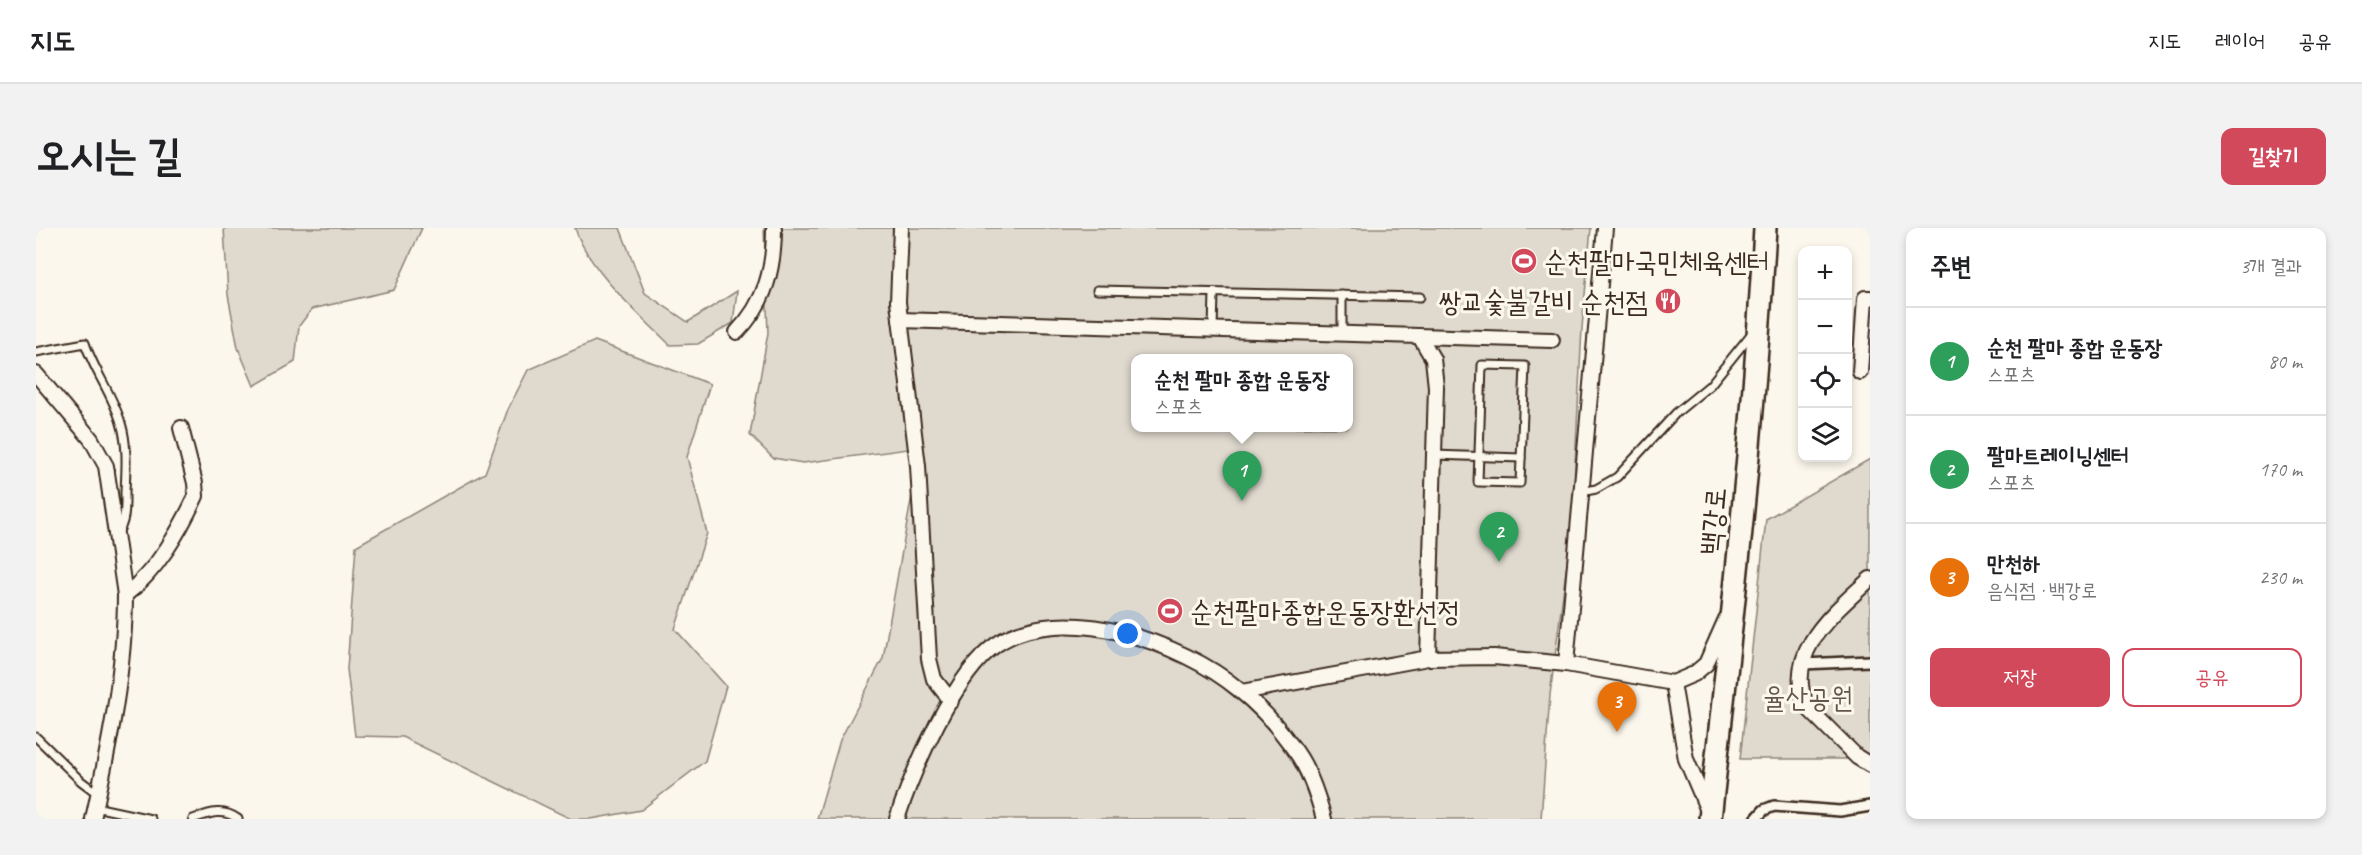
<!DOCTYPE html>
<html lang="ko">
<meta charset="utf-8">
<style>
:root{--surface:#fff;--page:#f2f2f2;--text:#202124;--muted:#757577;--line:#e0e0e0;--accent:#d1495b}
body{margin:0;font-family:Caveat,"Poor Story",sans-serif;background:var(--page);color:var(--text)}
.controls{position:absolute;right:18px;top:18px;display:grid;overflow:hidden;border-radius:12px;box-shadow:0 3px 9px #0003}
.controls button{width:54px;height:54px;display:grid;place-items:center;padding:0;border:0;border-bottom:2px solid var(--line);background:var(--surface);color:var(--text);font:30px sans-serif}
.you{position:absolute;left:1092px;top:406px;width:21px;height:21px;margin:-15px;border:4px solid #fff;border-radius:50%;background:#1a73e8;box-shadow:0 0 0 9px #1a73e833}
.badge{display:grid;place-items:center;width:39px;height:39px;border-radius:50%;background:var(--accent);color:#fff;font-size:20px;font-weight:700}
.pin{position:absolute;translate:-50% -50px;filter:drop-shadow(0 2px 3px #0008)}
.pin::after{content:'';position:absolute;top:32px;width:21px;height:18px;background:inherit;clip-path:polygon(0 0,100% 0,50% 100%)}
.popup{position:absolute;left:1095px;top:126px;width:222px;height:78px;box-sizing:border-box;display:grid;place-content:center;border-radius:12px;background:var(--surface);filter:drop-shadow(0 2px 4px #0005);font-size:20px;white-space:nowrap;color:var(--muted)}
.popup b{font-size:22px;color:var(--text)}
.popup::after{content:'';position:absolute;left:50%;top:100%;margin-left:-12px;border:12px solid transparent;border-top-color:var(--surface)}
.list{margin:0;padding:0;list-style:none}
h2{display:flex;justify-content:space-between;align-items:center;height:78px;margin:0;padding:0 24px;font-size:26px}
h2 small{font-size:20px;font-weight:400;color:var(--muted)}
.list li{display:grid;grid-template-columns:39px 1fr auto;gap:18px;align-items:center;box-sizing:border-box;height:108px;padding:0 24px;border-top:2px solid var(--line)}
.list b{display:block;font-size:22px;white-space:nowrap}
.list p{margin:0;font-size:20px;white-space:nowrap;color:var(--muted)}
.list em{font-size:20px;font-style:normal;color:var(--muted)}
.actions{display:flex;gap:12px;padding:18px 24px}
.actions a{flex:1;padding:14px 0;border:2px solid var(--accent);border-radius:12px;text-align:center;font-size:21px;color:var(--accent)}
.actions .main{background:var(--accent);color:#fff}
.icon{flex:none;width:33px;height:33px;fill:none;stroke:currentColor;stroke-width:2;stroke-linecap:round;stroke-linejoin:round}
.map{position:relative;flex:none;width:1834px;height:591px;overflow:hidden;border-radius:12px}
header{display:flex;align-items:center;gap:36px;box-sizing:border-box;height:84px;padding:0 30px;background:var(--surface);border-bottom:2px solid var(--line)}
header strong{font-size:28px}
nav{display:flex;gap:33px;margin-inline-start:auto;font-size:21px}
.intro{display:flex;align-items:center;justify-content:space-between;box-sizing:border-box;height:144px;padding:0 36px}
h1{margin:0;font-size:42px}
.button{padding:15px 27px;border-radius:12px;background:var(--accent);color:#fff;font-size:21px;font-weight:700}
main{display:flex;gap:36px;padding:0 36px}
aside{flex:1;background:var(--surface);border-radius:12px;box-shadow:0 3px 9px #0003}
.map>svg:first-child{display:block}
</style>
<header>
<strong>지도</strong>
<nav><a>지도</a><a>레이어</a><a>공유</a></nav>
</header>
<div class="intro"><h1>오시는 길</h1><a class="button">길찾기</a></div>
<main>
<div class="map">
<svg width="1834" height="591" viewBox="0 0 1834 591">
<rect width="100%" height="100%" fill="#fbf7ec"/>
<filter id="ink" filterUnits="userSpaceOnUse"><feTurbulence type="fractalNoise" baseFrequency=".0167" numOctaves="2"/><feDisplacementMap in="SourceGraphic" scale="12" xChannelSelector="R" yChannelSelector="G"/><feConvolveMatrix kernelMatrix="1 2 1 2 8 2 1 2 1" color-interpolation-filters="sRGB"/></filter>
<g filter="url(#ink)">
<g fill="#dfd9ce" stroke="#8d8276" stroke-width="1.5" fill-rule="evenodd">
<path d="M 188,0 L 386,0 L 358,62 L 276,81 L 263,98 L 259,134 L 218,158 L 202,120 L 192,67 Z"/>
<path d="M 539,0 L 584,0 L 609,65 L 652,94 L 701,63 L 697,95 L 662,116 L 634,117 C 602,85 553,43 539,0 Z"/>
<path d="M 728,0 L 1555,0 L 1546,100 L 1536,296 L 1514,467 L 1505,591 L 781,591 L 804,512 L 847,430 L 879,250 L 872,221 L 767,235 L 737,230 L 714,207 L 732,105 ZM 1100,130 L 1312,130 L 1312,200 L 1100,200 Z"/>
<path d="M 559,113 L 674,156 L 651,229 L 671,305 L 639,401 L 690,458 L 669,533 L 605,582 L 555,591 L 535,591 L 366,509 L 319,508 L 311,441 L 320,318 L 449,245 L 472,181 L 492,142 Z"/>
<path d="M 1834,231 L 1834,531 L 1704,531 L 1730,291 Z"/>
</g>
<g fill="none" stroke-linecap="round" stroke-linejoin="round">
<defs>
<g id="service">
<path d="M 1061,62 L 1384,69"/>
<path d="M 1177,101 L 1178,65"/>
<path d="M 1306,105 L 1306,67"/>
<path d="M 0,124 L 49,115 C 58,143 77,167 85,195 C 92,217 90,242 89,264 C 89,278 90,293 82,304"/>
<path d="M 1446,137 L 1489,138 L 1484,255 L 1442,254 Z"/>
<path d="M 1398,227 L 1485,230"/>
<path d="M 1545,264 L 1560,261 L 1581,249 L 1640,185 L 1674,157 L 1716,105"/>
<path d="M 0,509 L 45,553 L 61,565"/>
<path d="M 59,579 L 115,591"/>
<path d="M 157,591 C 174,585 187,580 202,591"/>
</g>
<g id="pedestrian">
<path d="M 1767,436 L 1834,433"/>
<path d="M 1720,591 L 1728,582 L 1738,578 L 1804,583 L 1834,578"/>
</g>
<g id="minor">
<path d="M 865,0 L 862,74 L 882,238 L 893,431 L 898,451 L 915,473"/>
<path d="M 1569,0 L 1530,436 L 1637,455 L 1658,446 L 1670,436 L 1690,391"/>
<path d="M 864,92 L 1516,112"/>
<path d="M 701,104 C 730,74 738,40 738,0"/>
<path d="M 1824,144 L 1829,70 L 1834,70"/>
<path d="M 0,146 L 55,211 L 70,238 L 89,367"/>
<path d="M 1834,351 C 1799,384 1746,424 1771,479 L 1821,529 L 1834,537"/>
<path d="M 1392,430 L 1458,429 L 1530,436"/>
<path d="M 1637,455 L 1650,531 L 1673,585"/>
<path d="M 1206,464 L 1392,430 L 1400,159 L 1397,131 L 1384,109"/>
<path d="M 57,591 C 73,518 89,442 89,367 C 121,343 143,304 160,268 L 159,255 L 145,200"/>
<path d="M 861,591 C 877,542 919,444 961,416 C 1027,372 1147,415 1202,461 C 1222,477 1240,496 1255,517 C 1272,538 1281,565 1288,591"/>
</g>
<path id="primary" d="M 1674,591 C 1696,394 1718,198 1729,0"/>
</defs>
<use href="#service" stroke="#3b2a1e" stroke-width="11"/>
<use href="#pedestrian" stroke="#3b2a1e" stroke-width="14"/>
<use href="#minor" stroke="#3b2a1e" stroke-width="18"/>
<use href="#primary" stroke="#3b2a1e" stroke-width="26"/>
<use href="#service" stroke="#fbf7ec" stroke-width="7"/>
<use href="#pedestrian" stroke="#fbf7ec" stroke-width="9"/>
<use href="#minor" stroke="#fbf7ec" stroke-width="14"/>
<use href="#primary" stroke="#fbf7ec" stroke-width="21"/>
</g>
</g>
<defs>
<symbol id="stadium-disc" viewBox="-11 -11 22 22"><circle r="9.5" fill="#d1495b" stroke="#fbf7ec"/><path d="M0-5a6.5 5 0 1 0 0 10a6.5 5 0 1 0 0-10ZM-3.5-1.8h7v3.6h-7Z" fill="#fff"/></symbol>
<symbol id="restaurant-disc" viewBox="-11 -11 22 22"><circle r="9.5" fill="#d1495b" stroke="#fbf7ec"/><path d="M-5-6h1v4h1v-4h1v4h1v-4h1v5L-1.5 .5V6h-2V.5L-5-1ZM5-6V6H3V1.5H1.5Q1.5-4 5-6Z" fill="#fff"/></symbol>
</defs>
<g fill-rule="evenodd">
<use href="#stadium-disc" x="1473" y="18" width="30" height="30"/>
<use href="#restaurant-disc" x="1617" y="58" width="30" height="30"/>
<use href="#stadium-disc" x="1119" y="368" width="30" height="30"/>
</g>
<g text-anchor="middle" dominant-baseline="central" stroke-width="6" stroke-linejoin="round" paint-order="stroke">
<g font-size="28" fill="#3b2a1e" stroke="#fbf7ec" text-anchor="start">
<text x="1508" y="33">순천팔마국민체육센터</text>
<text x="1612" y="73" text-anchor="end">쌍교숯불갈비 순천점</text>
<text x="1154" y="383">순천팔마종합운동장환선정</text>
</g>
<g font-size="28" fill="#3b2a1e" stroke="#fbf7ec">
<text transform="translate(1677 293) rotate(-85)">백강로</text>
</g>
<g font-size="28" fill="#64564a" stroke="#fbf7ec">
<text x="1772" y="469">율산공원</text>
</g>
</g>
</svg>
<div class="controls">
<button>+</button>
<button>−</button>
<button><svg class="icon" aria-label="locate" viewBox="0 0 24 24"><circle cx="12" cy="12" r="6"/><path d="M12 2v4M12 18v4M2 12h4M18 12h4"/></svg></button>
<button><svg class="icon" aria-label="layers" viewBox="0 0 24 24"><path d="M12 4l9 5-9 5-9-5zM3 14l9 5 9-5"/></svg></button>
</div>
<div class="you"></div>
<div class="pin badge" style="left:1206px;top:273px;background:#2e9e5b">1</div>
<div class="popup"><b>순천 팔마 종합 운동장</b>스포츠</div>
<div class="pin badge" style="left:1463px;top:334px;background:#2e9e5b">2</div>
<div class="pin badge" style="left:1581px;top:504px;background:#e8710a">3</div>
</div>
<aside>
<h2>주변<small>3개 결과</small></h2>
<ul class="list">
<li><span class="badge" style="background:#2e9e5b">1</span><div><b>순천 팔마 종합 운동장</b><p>스포츠</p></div><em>80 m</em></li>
<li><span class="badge" style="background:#2e9e5b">2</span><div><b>팔마트레이닝센터</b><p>스포츠</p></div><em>170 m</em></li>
<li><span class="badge" style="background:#e8710a">3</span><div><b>만천하</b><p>음식점 · 백강로</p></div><em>230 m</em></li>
</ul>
<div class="actions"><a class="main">저장</a><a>공유</a></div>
</aside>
</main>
